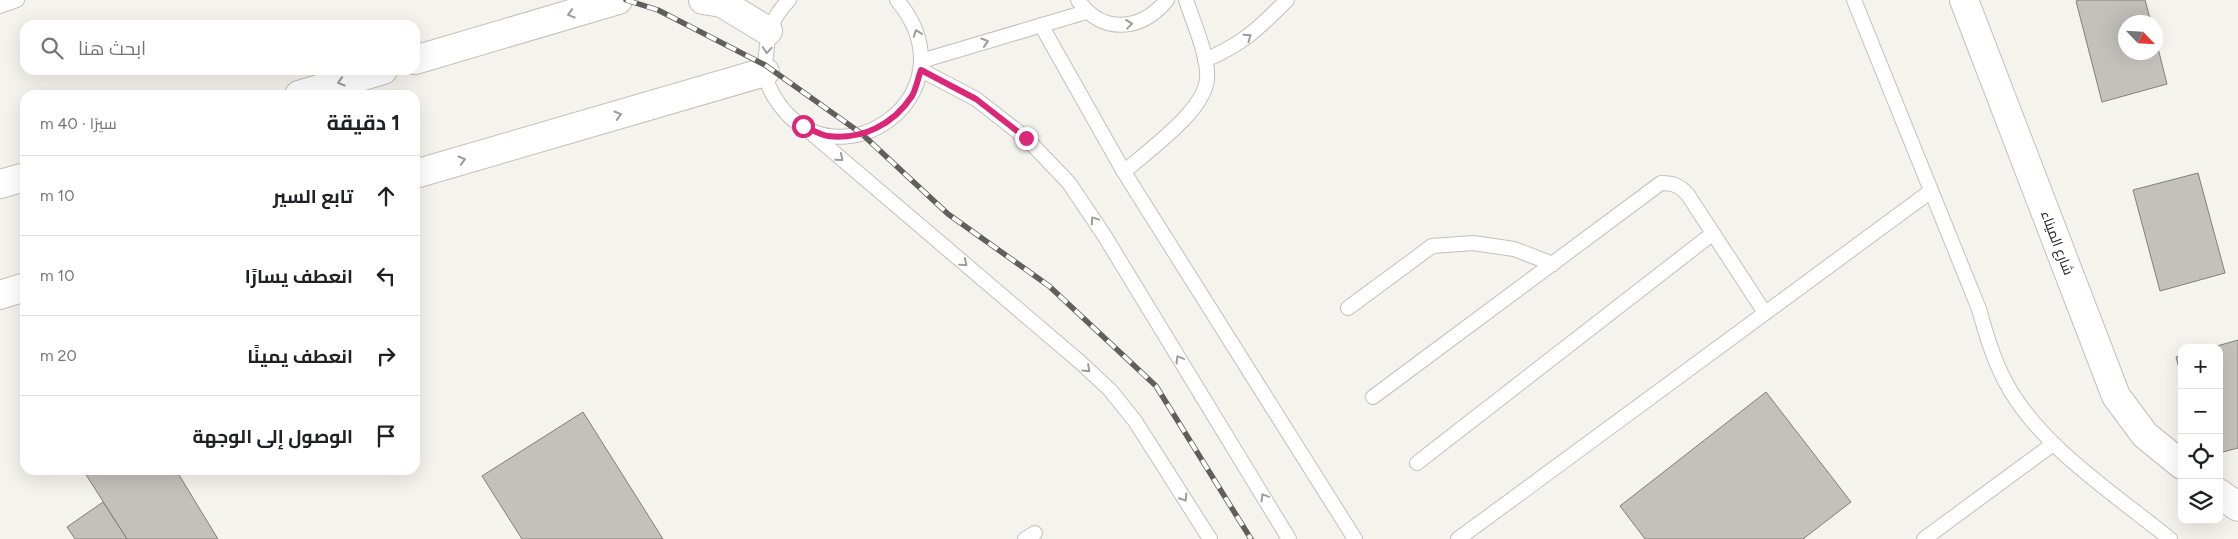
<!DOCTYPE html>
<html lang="ar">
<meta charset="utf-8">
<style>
:root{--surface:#fff;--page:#f2f2f2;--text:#202124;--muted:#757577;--line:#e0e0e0}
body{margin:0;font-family:Figtree,Cairo,sans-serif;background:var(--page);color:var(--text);direction:rtl}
.controls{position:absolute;right:15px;bottom:15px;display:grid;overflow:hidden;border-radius:10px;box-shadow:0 5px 20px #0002}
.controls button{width:45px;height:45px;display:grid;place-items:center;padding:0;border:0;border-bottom:1px solid var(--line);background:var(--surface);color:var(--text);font:25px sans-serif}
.compass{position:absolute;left:2118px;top:15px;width:45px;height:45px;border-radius:50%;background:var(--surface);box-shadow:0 5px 20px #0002;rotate:115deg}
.stop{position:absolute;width:15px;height:15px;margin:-11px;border:4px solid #db2777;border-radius:50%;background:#fff}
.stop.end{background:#db2777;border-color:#fff;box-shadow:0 1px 5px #0008}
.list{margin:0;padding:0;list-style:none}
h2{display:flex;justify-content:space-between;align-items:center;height:65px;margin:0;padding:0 20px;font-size:21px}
h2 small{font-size:16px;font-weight:400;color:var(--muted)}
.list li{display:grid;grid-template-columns:32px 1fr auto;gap:15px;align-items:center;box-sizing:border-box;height:80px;padding:0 20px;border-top:1px solid var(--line)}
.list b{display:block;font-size:19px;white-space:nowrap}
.list em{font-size:16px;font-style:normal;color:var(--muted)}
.icon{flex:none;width:28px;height:28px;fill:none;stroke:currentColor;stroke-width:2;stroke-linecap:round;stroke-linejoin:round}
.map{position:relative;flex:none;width:2238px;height:539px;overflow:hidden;direction:ltr}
.search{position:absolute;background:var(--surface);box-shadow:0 5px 20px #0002;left:20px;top:20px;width:400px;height:55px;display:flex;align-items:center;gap:12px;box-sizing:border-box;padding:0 18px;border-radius:15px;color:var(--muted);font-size:19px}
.panel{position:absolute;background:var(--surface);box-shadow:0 5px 20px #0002;left:20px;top:90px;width:400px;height:385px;border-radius:15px;direction:rtl}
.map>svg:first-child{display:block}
</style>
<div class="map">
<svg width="2238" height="539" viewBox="0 0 2238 539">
<rect width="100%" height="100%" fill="#f5f3ed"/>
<g fill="#c4c0bc" stroke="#827e7a">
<path d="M 2079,0 L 2145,0 L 2151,22 L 2126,22 L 2126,52 L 2156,52 L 2156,40 L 2167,84 L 2102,102 L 2076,1 Z"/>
<path d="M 2198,173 L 2225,273 L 2160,291 L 2133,190 Z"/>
<path d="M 2238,340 L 2238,448 L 2219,453 L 2219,348 L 2210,348 Z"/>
<path d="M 2182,355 L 2182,380 L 2176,357 Z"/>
<path d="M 1766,392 L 1851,502 L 1803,539 L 1645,539 L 1620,506 Z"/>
<path d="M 583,412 L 663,539 L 522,539 L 482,476 Z"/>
<path d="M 83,470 L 176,470 L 218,539 L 127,539 Z"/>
<path d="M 103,502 L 127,539 L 75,539 L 67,527 Z"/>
</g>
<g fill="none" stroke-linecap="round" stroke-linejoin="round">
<defs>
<g id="lane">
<path d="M 789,0 C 767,23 768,36 765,65 C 764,79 771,93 779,104 C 839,188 976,95 897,0"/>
<path d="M 1078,0 C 1102,35 1141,31 1167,0"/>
<path d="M 1854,0 L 1979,309 C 1986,334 1993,358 2005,381 C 2038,445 2115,494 2170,539"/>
<path d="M 0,6 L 17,0"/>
<path d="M 1041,25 L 1124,172 L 1355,539"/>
<path d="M 1205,60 C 1243,44 1258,29 1287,0"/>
<path d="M 921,61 L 1086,12"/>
<path d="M 921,70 L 976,99 L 1026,138 L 1069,183 L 1104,235 L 1289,539"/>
<path d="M 803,126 L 1080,362 L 1110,390 L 1135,421 L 1210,539"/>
<path d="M 1124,172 C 1148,150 1204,112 1207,79 C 1209,57 1193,22 1186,0"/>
<path d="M 1348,308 L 1432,246 L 1473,243 L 1514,249 L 1553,264"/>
<path d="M 1373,397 L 1661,183 C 1673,183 1679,185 1688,195 L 1765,313"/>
<path d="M 1417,463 L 1712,234"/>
<path d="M 1025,539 L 1035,533"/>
<path d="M 1458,539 L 1931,191"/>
<path d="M 1924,539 L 2053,444"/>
</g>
<g id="street">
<path d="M 1964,0 L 2116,396 L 2145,435 L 2182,465"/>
<path d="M 2219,493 L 2238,507"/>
</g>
<g id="secondary">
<path d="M 703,0 L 722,3 L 768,31"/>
<path d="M 415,60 L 618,0"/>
<path d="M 299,95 L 383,70"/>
<path d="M 415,174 L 765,72"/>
<path d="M 0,184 L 25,177"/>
<path d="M 0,295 L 25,287"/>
</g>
</defs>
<use href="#lane" stroke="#c2c0bb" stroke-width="16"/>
<use href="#street" stroke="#c2c0bb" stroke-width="30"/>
<use href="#secondary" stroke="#c2c0bb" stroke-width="30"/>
<use href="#lane" stroke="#fff" stroke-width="14"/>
<use href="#street" stroke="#fff" stroke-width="28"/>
<use href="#secondary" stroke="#fff" stroke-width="28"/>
<defs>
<path id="rail" d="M 626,0 L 658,10 L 765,65 L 862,134 L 948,214 L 1049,286 L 1156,386 L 1251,539"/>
</defs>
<use href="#rail" stroke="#605f5c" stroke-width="5.5"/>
<use href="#rail" stroke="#fff" stroke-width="4" stroke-dasharray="11" stroke-linecap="butt"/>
</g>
<defs><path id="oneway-chevron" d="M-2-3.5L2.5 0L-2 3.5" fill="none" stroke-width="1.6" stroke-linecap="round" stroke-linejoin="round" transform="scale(1.25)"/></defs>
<g stroke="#9c9c9b">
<use href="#oneway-chevron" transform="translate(571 14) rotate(163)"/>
<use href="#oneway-chevron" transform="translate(1129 24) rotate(-7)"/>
<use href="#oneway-chevron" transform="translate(917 33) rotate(-110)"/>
<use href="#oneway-chevron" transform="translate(1248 37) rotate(-35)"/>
<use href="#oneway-chevron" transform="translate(985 42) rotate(-17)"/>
<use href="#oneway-chevron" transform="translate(767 50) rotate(94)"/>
<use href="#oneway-chevron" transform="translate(341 82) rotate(163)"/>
<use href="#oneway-chevron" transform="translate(618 115) rotate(-16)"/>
<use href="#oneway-chevron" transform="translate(840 158) rotate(40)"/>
<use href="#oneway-chevron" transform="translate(462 160) rotate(-16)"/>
<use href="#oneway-chevron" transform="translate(1094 220) rotate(-124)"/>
<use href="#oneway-chevron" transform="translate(964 263) rotate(40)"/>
<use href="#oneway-chevron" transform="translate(1179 359) rotate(-121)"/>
<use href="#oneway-chevron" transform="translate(1087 369) rotate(43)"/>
<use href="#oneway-chevron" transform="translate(1264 497) rotate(-121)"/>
<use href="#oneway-chevron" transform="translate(1184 498) rotate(57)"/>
</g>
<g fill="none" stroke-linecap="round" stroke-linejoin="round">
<path stroke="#db2777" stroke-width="6" d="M 803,126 C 811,129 820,135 828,136 C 862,140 893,125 912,96 C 916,89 918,78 921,70 L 976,99 L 1026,138"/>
</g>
<g text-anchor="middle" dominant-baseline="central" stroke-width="4" stroke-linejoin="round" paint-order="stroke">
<g font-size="14" fill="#222220" stroke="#fff">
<text transform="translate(2057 243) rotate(69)">شارع الميناء</text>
</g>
</g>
</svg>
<div class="controls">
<button>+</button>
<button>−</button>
<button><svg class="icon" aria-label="locate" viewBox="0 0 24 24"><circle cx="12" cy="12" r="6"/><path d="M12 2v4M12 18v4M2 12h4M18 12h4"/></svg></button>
<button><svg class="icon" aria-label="layers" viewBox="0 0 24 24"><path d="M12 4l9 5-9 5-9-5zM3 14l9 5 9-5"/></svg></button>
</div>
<svg class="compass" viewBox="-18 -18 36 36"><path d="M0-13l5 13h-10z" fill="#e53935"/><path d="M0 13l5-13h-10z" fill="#757577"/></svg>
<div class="stop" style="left:803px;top:126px"></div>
<div class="stop end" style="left:1026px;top:138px"></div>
<div class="search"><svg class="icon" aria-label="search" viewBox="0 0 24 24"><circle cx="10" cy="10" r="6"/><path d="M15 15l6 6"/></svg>ابحث هنا</div>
<section class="panel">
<h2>1 دقيقة<small>سيرًا · 40 m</small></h2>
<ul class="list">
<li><svg class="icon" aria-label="ahead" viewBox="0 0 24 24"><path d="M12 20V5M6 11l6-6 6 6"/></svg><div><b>تابع السير</b></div><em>10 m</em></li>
<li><svg class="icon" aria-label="left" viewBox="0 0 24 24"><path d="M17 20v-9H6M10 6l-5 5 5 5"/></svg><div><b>انعطف يسارًا</b></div><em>10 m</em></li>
<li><svg class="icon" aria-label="right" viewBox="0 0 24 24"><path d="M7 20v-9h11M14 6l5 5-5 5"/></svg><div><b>انعطف يمينًا</b></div><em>20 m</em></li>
<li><svg class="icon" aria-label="arrive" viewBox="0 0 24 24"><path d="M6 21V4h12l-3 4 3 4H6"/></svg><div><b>الوصول إلى الوجهة</b></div></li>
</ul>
</section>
</div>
